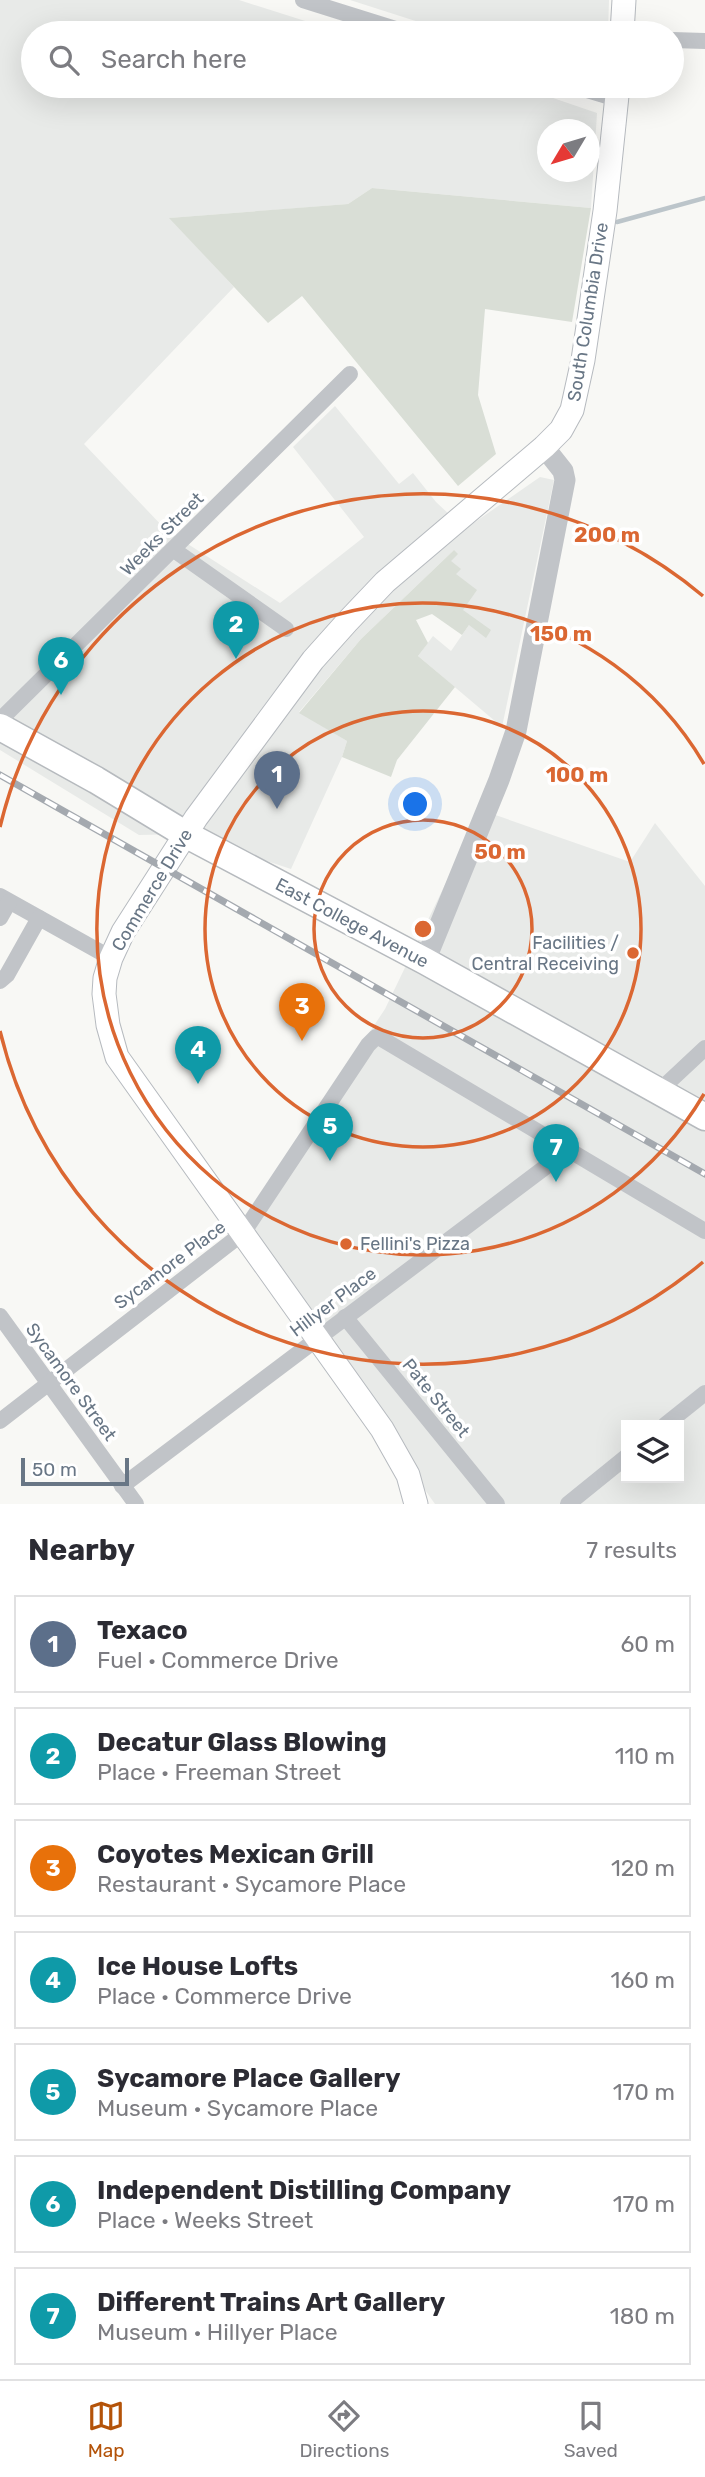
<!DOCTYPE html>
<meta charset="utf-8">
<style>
:root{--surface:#fff;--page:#f2f2f3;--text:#2b2b33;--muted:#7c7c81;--line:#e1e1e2;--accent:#b45309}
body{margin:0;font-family:Rubik,sans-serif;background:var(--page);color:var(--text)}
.controls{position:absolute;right:21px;bottom:21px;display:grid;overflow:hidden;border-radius:0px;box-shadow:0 7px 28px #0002}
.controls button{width:63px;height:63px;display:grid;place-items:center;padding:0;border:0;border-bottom:2px solid var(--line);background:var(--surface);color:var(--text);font:35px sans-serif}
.compass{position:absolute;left:537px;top:119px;width:63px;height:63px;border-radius:50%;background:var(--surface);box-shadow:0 7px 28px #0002;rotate:232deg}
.scale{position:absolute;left:21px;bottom:18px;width:108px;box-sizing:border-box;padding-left:7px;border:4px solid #687685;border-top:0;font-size:19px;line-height:24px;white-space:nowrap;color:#687685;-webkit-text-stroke:5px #fff;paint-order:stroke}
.you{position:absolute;left:416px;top:805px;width:24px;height:24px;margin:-18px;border:5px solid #fff;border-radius:50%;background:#1a73e8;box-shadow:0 0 0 10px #1a73e833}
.badge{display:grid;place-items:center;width:46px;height:46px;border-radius:50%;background:var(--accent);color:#fff;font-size:23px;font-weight:700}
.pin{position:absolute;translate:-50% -58px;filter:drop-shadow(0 2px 4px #0008)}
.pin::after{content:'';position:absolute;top:37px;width:24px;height:21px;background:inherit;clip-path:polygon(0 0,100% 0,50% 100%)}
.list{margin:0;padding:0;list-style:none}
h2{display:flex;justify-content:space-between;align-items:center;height:91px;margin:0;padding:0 28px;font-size:30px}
h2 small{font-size:23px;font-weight:400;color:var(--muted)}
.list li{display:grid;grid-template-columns:46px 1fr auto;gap:21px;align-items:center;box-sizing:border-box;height:98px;margin:0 14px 14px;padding:0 14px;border:2px solid var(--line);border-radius:0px}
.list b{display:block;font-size:26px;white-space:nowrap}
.list p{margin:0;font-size:23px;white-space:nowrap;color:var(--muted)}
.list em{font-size:23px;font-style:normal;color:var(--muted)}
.icon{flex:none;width:38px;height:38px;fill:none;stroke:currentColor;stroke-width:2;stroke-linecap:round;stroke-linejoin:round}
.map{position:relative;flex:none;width:705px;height:1504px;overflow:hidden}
.search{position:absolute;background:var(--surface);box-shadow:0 7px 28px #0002;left:21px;right:21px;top:21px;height:77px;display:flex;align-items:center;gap:18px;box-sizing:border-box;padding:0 24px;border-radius:38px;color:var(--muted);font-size:26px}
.sheet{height:875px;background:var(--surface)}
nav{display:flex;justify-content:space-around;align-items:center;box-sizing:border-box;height:98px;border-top:2px solid var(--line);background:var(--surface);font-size:19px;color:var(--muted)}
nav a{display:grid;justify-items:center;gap:4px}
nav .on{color:var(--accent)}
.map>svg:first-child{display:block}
</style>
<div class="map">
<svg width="705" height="1504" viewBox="0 0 705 1504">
<rect width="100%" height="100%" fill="#f8f8f5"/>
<g fill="#e8eae8" fill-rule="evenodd">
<path d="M 0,0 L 239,0 L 343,33 L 33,33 L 33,86 L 518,86 L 597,113 L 591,208 L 372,188 L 348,204 L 170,218 L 234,287 L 84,444 L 166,530 L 280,603 L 364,537 L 293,447 L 335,406 L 399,484 L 413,473 L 436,502 L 465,529 L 540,477 L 554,480 L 502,727 L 418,656 L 433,636 L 451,651 L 469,625 L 463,610 L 456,574 L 450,561 L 454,550 L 361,639 L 299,712 L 347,741 L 342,757 L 291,869 L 185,834 L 139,835 L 0,750 ZM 548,130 L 590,130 L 590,172 L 548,172 Z"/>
<path d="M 350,0 L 609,0 L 608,33 L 453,33 Z"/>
<path d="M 481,810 L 630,862 L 655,823 L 705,886 L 705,1504 L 435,1504 L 243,1233 L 256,1203 L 385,1009 ZM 626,1425 L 679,1425 L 679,1478 L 626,1478 Z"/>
</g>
<g fill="#d9ded6">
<path d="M 372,188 L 591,208 L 572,322 L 485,309 L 478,395 L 496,454 L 458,486 L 302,296 L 268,323 L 169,218 L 348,204 Z"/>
<path d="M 454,550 L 458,554 L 451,561 L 461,569 L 456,574 L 477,590 L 463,610 L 491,630 L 486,638 L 469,625 L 462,635 L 432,614 L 416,620 L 428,643 L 418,656 L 455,687 L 397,760 L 391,777 L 342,757 L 347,741 L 299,713 L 361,639 Z"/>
</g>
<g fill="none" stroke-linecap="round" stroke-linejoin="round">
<path stroke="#bcc5ca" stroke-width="4.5" d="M 617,222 L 705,198"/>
<defs>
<g id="secondary">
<path d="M 622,33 L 624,0"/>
<path d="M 416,1504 L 408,1475 L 382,1429 L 117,1057 L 108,1025 L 104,994 L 105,978 L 111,958 L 123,932 L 196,818 L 313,660 L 347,622 L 385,582 L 544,447 L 561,430 L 572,410 L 583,360 L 605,211 L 618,86"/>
</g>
<path id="primary" d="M 0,727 L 96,780 L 185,834 L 425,961 L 705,1117"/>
</defs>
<use href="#secondary" stroke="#b6babf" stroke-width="25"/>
<use href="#primary" stroke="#b6babe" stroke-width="29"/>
<g stroke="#c1c4c8" stroke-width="16">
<path d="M 303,0 L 408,33"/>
<path d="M 672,40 L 705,41"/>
<path d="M 574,86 L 617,99"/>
<path d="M 174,550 L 286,629"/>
<path d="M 0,720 L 350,374"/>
<path d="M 0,896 L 111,958"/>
<path d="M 0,918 L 9,902"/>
<path d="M 0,981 L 7,975 L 39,918"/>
<path d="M 658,1092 L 705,1048"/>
<path d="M 0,1316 L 136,1504"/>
<path d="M 345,1317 L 497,1504"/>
<path d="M 0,1421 L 243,1233 L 368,1045 L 376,1037 L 382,1039 L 705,1231"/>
<path d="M 665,1425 L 705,1393"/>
<path d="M 122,1486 L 568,1150"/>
<path d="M 568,1504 L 626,1457"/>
</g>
<path stroke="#c1c4c8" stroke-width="21" d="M 425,961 L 499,780 L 516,731 L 565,480 L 563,471 L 544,447"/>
<use href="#secondary" stroke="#fff" stroke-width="23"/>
<use href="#primary" stroke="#fff" stroke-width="26"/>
<defs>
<path id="rail" d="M 0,775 L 705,1174"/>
</defs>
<use href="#rail" stroke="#a4a9af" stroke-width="7"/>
<use href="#rail" stroke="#fff" stroke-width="4.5" stroke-dasharray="13" stroke-linecap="butt"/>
</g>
<g fill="none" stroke="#db6732" stroke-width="3.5">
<circle cx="423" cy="929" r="109"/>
<circle cx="423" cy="929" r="218"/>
<path d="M704 1094A326 326 0 1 1 704 764"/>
<path d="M703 1262A435 435 0 0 1 0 1031M0 827A435 435 0 0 1 703 596"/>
</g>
<g fill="#db6732" stroke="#fff" stroke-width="2.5">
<circle cx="633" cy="953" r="7"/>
<circle cx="346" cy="1244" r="7"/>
</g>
<g text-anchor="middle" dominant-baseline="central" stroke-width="7" stroke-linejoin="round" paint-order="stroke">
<g font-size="18" fill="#687685" stroke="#fff">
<text transform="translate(588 312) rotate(-81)">South Columbia Drive</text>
<text transform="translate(162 534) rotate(-45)">Weeks Street</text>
<text transform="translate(152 890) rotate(-59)">Commerce Drive</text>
<text transform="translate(352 923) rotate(28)">East College Avenue</text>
<text transform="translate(170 1265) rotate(-37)">Sycamore Place</text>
<text transform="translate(333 1302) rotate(-37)">Hillyer Place</text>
<text transform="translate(71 1382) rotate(54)">Sycamore Street</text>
<text transform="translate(436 1398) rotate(51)">Pate Street</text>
</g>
<g font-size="18" fill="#687685" stroke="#fff" text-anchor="end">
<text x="619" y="943">Facilities /<tspan x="619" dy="21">Central Receiving</tspan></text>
<text x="360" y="1244" text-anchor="start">Fellini's Pizza</text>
</g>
</g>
<circle cx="423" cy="929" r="10" fill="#db6732" stroke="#fff" stroke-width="3.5"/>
<g font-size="21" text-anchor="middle" font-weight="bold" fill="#db6732" stroke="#fff" stroke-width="7" stroke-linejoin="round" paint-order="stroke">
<text x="607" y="542">200 m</text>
<text x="561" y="641">150 m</text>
<text x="577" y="782">100 m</text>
<text x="500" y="859">50 m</text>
</g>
</svg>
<div class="controls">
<button><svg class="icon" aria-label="layers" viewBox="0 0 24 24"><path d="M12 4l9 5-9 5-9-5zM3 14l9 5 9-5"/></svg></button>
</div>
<svg class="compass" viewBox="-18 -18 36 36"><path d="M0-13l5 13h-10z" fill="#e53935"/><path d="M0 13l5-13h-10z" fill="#7c7c81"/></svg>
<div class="scale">50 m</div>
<div class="you"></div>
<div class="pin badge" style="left:277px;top:809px;background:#5c6f8a">1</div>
<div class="pin badge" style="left:236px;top:659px;background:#0f9aa8">2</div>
<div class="pin badge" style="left:302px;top:1041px;background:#e8710a">3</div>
<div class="pin badge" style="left:198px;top:1084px;background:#0f9aa8">4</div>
<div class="pin badge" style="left:330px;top:1161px;background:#0f9aa8">5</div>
<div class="pin badge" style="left:61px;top:695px;background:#0f9aa8">6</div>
<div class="pin badge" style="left:556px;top:1182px;background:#0f9aa8">7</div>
<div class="search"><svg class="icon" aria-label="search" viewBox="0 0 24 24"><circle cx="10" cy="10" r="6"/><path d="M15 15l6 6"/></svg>Search here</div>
</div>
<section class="sheet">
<h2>Nearby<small>7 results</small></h2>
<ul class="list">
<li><span class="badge" style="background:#5c6f8a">1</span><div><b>Texaco</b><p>Fuel · Commerce Drive</p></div><em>60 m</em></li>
<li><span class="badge" style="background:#0f9aa8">2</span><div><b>Decatur Glass Blowing</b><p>Place · Freeman Street</p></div><em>110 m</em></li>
<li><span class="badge" style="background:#e8710a">3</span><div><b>Coyotes Mexican Grill</b><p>Restaurant · Sycamore Place</p></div><em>120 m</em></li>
<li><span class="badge" style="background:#0f9aa8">4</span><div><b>Ice House Lofts</b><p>Place · Commerce Drive</p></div><em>160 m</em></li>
<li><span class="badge" style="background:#0f9aa8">5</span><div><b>Sycamore Place Gallery</b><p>Museum · Sycamore Place</p></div><em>170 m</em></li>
<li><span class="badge" style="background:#0f9aa8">6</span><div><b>Independent Distilling Company</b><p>Place · Weeks Street</p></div><em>170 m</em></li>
<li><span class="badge" style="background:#0f9aa8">7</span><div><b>Different Trains Art Gallery</b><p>Museum · Hillyer Place</p></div><em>180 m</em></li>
</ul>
</section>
<nav>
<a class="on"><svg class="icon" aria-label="map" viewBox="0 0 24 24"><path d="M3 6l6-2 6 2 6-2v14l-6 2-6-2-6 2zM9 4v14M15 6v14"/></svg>Map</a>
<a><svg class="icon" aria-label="directions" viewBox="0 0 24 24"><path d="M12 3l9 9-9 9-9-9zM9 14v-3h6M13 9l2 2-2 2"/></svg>Directions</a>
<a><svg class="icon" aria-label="saved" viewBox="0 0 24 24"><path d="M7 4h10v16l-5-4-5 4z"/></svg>Saved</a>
</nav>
